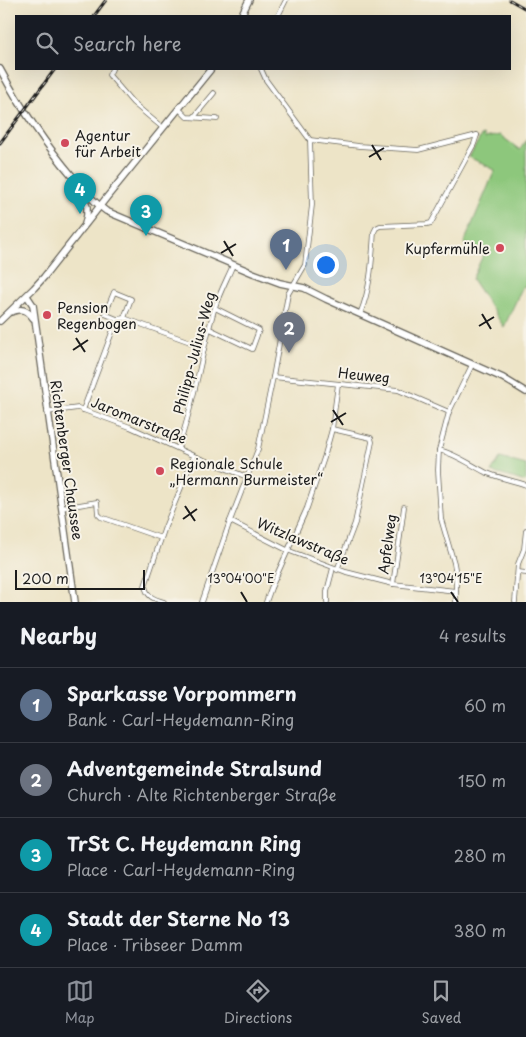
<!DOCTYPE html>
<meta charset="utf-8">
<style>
:root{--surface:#171b24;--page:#242831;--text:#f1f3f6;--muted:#9ea1a6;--line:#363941;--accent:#8c9099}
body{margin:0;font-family:"Playpen Sans",sans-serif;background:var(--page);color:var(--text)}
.scale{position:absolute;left:15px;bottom:12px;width:130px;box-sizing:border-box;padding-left:5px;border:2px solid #1c1c1c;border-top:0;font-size:14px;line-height:18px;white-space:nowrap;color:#1c1c1c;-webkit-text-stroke:4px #f7f3e8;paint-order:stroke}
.you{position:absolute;left:325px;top:264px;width:18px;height:18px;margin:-12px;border:4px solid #fff;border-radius:50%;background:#1a73e8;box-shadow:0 0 0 8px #1a73e833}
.badge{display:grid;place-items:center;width:32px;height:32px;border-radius:50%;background:var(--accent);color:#fff;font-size:16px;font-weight:700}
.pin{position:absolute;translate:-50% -41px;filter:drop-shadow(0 1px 2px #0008)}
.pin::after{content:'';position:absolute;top:26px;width:18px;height:15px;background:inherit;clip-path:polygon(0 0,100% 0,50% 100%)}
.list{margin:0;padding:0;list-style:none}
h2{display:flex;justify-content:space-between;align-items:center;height:65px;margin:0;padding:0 20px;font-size:21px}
h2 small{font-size:16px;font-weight:400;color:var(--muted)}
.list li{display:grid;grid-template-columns:32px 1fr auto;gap:15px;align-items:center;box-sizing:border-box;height:75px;padding:0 20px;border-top:1px solid var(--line)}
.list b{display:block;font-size:19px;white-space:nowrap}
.list p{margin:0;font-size:16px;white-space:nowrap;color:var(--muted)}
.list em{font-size:16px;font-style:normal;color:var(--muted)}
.icon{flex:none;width:28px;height:28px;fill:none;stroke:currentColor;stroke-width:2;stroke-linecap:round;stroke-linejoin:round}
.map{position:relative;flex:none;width:526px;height:602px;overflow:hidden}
.search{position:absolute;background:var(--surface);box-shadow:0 5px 20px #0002;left:15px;right:15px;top:15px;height:55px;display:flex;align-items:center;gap:12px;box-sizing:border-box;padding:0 18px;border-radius:0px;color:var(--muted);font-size:19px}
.sheet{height:365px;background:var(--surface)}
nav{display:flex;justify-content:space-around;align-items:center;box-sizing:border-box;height:70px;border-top:1px solid var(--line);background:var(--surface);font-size:14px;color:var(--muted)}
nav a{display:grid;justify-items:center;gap:2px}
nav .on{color:var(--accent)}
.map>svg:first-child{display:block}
</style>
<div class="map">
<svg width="526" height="602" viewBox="0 0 526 602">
<rect width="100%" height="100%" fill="#f7f3e8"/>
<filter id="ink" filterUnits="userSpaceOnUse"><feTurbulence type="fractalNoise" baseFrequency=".02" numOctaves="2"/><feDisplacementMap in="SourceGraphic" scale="10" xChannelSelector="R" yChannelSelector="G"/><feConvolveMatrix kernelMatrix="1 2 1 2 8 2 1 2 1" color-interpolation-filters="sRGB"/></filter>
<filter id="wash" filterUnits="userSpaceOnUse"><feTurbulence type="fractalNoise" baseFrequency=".0096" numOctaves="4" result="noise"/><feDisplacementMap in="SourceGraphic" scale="20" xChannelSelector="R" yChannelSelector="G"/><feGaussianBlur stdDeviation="1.12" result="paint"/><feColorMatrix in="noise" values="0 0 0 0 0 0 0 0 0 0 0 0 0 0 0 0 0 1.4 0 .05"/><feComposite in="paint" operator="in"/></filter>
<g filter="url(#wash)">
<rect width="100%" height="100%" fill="#ede4c7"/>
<g fill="#8dc77b" stroke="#54724c">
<path d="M 484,135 L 485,138 L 500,135 L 520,150 L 526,140 L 526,287 L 523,286 L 504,327 L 472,279 L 484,253 L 464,243 L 495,170 L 469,157 L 481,136 Z"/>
<path d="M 500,458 L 526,465 L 526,481 L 525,482 L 513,478 L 491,472 Z"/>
</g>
</g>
<g filter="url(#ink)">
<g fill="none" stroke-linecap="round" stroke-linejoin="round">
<defs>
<g id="street">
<path d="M 278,16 L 286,0"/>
<path d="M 112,69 L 109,75 L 133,103 L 163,128"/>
<path d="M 179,109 L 187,117 L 217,119"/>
<path d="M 194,117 L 214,93"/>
<path d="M 310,140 L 359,146 L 418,150 L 477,135"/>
<path d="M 360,314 C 371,288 372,260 374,232 L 376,228 L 380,226 L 427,224 L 431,223 L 474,144 L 477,135"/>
<path d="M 117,319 L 105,314 L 114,292 L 131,299 L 124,318"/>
<path d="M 210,329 L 252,349 L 259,330 L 215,308"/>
<path d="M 273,377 L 398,390 L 449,412"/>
<path d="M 83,410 L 117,319 L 124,318 L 204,347"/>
<path d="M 47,412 L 78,408 L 130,427 L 194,456 L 247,477"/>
<path d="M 332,429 L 371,438 L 372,442 L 355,523 L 337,570"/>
<path d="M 178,448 C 195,402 201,353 215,307 C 220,292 227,279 233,265"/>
<path d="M 439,450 C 456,454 469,464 485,472 C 498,478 512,480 526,485"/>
<path d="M 61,508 L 97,502 L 98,514 L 101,517 L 161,538"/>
<path d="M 230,521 L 287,550 L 346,572 L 393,584 L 456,591"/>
<path d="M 518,572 L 526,573"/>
<path d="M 393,584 L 401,530 L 404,507"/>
<path d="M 164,602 C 154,599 147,597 145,586 L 165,527 L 194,456"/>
<path d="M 202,602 L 230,521 L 258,449 L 273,377 L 288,294 L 305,265 L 312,205 L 310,140 L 266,80 L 261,69"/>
<path d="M 266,602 L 271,588 L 307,508 L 324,458 L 332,429 L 338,384"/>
<path d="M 327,602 L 327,591 L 333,568"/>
<path d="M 456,602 L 456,575 L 454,563 L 441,519 L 438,470 L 439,450 L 449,412 L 472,365"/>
<path d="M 515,602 L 518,564 L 524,549 L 526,530"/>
</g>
<g id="secondary">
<path d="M 241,16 L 249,0"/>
<path d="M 0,69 C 22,110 44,143 74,178 C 84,190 93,202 106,211 L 253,273 L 280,283 L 304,288 L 326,299 L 503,378 L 526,392"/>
<path d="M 80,187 L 87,207 L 87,215 L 85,224"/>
<path d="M 27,296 L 33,305 L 75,602"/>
<path d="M 11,312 C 21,308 27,309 33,318"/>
<path d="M 0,321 L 34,288 L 44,277 L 107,197 L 211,69"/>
</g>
</defs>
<use href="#street" stroke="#656258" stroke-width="5.5"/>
<use href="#secondary" stroke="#656258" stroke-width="8"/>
<use href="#street" stroke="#fff" stroke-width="4"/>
<use href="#secondary" stroke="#fff" stroke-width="5.5"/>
<defs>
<g id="rail">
<path d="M 510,0 L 526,9"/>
<path d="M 94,16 L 106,0"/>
<path d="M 0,143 L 55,69"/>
</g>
</defs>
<use href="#rail" stroke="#1c1c1c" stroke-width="3"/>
<use href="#rail" stroke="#f7f3e8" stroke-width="1" stroke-dasharray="4" stroke-linecap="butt"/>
</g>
</g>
<path fill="none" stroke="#1c1c1c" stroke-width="2" d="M 372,145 L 381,160M 369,157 L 384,148M 224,241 L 233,256M 221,253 L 236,244M 482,314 L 491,329M 479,326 L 494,317M 76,338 L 85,352M 73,350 L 88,340M 333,410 L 343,425M 331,422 L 346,413M 185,506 L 195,521M 183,519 L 197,509M 241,592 L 247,602M 451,592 L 458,602"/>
<g fill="#d1495b" stroke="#f7f3e8" stroke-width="2">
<circle cx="65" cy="143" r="5"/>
<circle cx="500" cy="248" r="5"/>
<circle cx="47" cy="315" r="5"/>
<circle cx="160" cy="471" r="5"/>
</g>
<g text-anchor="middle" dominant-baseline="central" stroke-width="4" stroke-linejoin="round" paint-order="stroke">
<g font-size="14" fill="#1c1c1c" stroke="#f7f3e8" text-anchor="start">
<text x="75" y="135">Agentur<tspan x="75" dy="16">für Arbeit</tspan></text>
<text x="490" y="248" text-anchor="end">Kupfermühle</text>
<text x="57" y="307">Pension<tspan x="57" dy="16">Regenbogen</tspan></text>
<text x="170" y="463">Regionale Schule<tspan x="170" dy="16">„Hermann Burmeister“</tspan></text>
</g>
<g font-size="14" fill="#1c1c1c" stroke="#f7f3e8">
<text transform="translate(194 353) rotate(-75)">Philipp-Julius-Weg</text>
<text transform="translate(364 375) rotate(6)">Heuweg</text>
<text transform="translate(139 420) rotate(22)">Jaromarstraße</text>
<text transform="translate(67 460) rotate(82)">Richtenberger Chaussee</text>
<text transform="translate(303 541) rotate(23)">Witzlawstraße</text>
<text transform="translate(387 544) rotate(-82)">Apfelweg</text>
</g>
</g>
<g font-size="12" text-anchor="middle" fill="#1c1c1c" stroke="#f7f3e8" stroke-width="4" stroke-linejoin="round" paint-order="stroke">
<text x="241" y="583">13°04'00"E</text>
<text x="451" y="583">13°04'15"E</text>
</g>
</svg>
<div class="scale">200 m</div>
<div class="you"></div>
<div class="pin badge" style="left:286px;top:270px;background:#5c6f8a">1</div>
<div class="pin badge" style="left:289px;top:353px;background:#6b7280">2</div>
<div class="pin badge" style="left:146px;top:236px;background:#0f9aa8">3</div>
<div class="pin badge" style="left:80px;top:214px;background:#0f9aa8">4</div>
<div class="search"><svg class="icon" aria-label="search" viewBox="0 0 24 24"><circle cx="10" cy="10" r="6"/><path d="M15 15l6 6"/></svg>Search here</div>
</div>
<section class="sheet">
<h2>Nearby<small>4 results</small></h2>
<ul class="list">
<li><span class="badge" style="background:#5c6f8a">1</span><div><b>Sparkasse Vorpommern</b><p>Bank · Carl-Heydemann-Ring</p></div><em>60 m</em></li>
<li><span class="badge" style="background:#6b7280">2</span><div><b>Adventgemeinde Stralsund</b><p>Church · Alte Richtenberger Straße</p></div><em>150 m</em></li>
<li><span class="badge" style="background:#0f9aa8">3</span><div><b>TrSt C. Heydemann Ring</b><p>Place · Carl-Heydemann-Ring</p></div><em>280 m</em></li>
<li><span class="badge" style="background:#0f9aa8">4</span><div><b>Stadt der Sterne No 13</b><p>Place · Tribseer Damm</p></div><em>380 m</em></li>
</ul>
</section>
<nav>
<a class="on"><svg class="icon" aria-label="map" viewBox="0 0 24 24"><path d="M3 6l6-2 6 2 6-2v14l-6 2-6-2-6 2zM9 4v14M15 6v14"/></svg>Map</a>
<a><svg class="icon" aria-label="directions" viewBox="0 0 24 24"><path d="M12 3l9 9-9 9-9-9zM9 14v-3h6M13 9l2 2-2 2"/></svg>Directions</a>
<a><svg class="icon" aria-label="saved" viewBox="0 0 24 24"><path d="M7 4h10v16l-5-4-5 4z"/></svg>Saved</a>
</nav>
